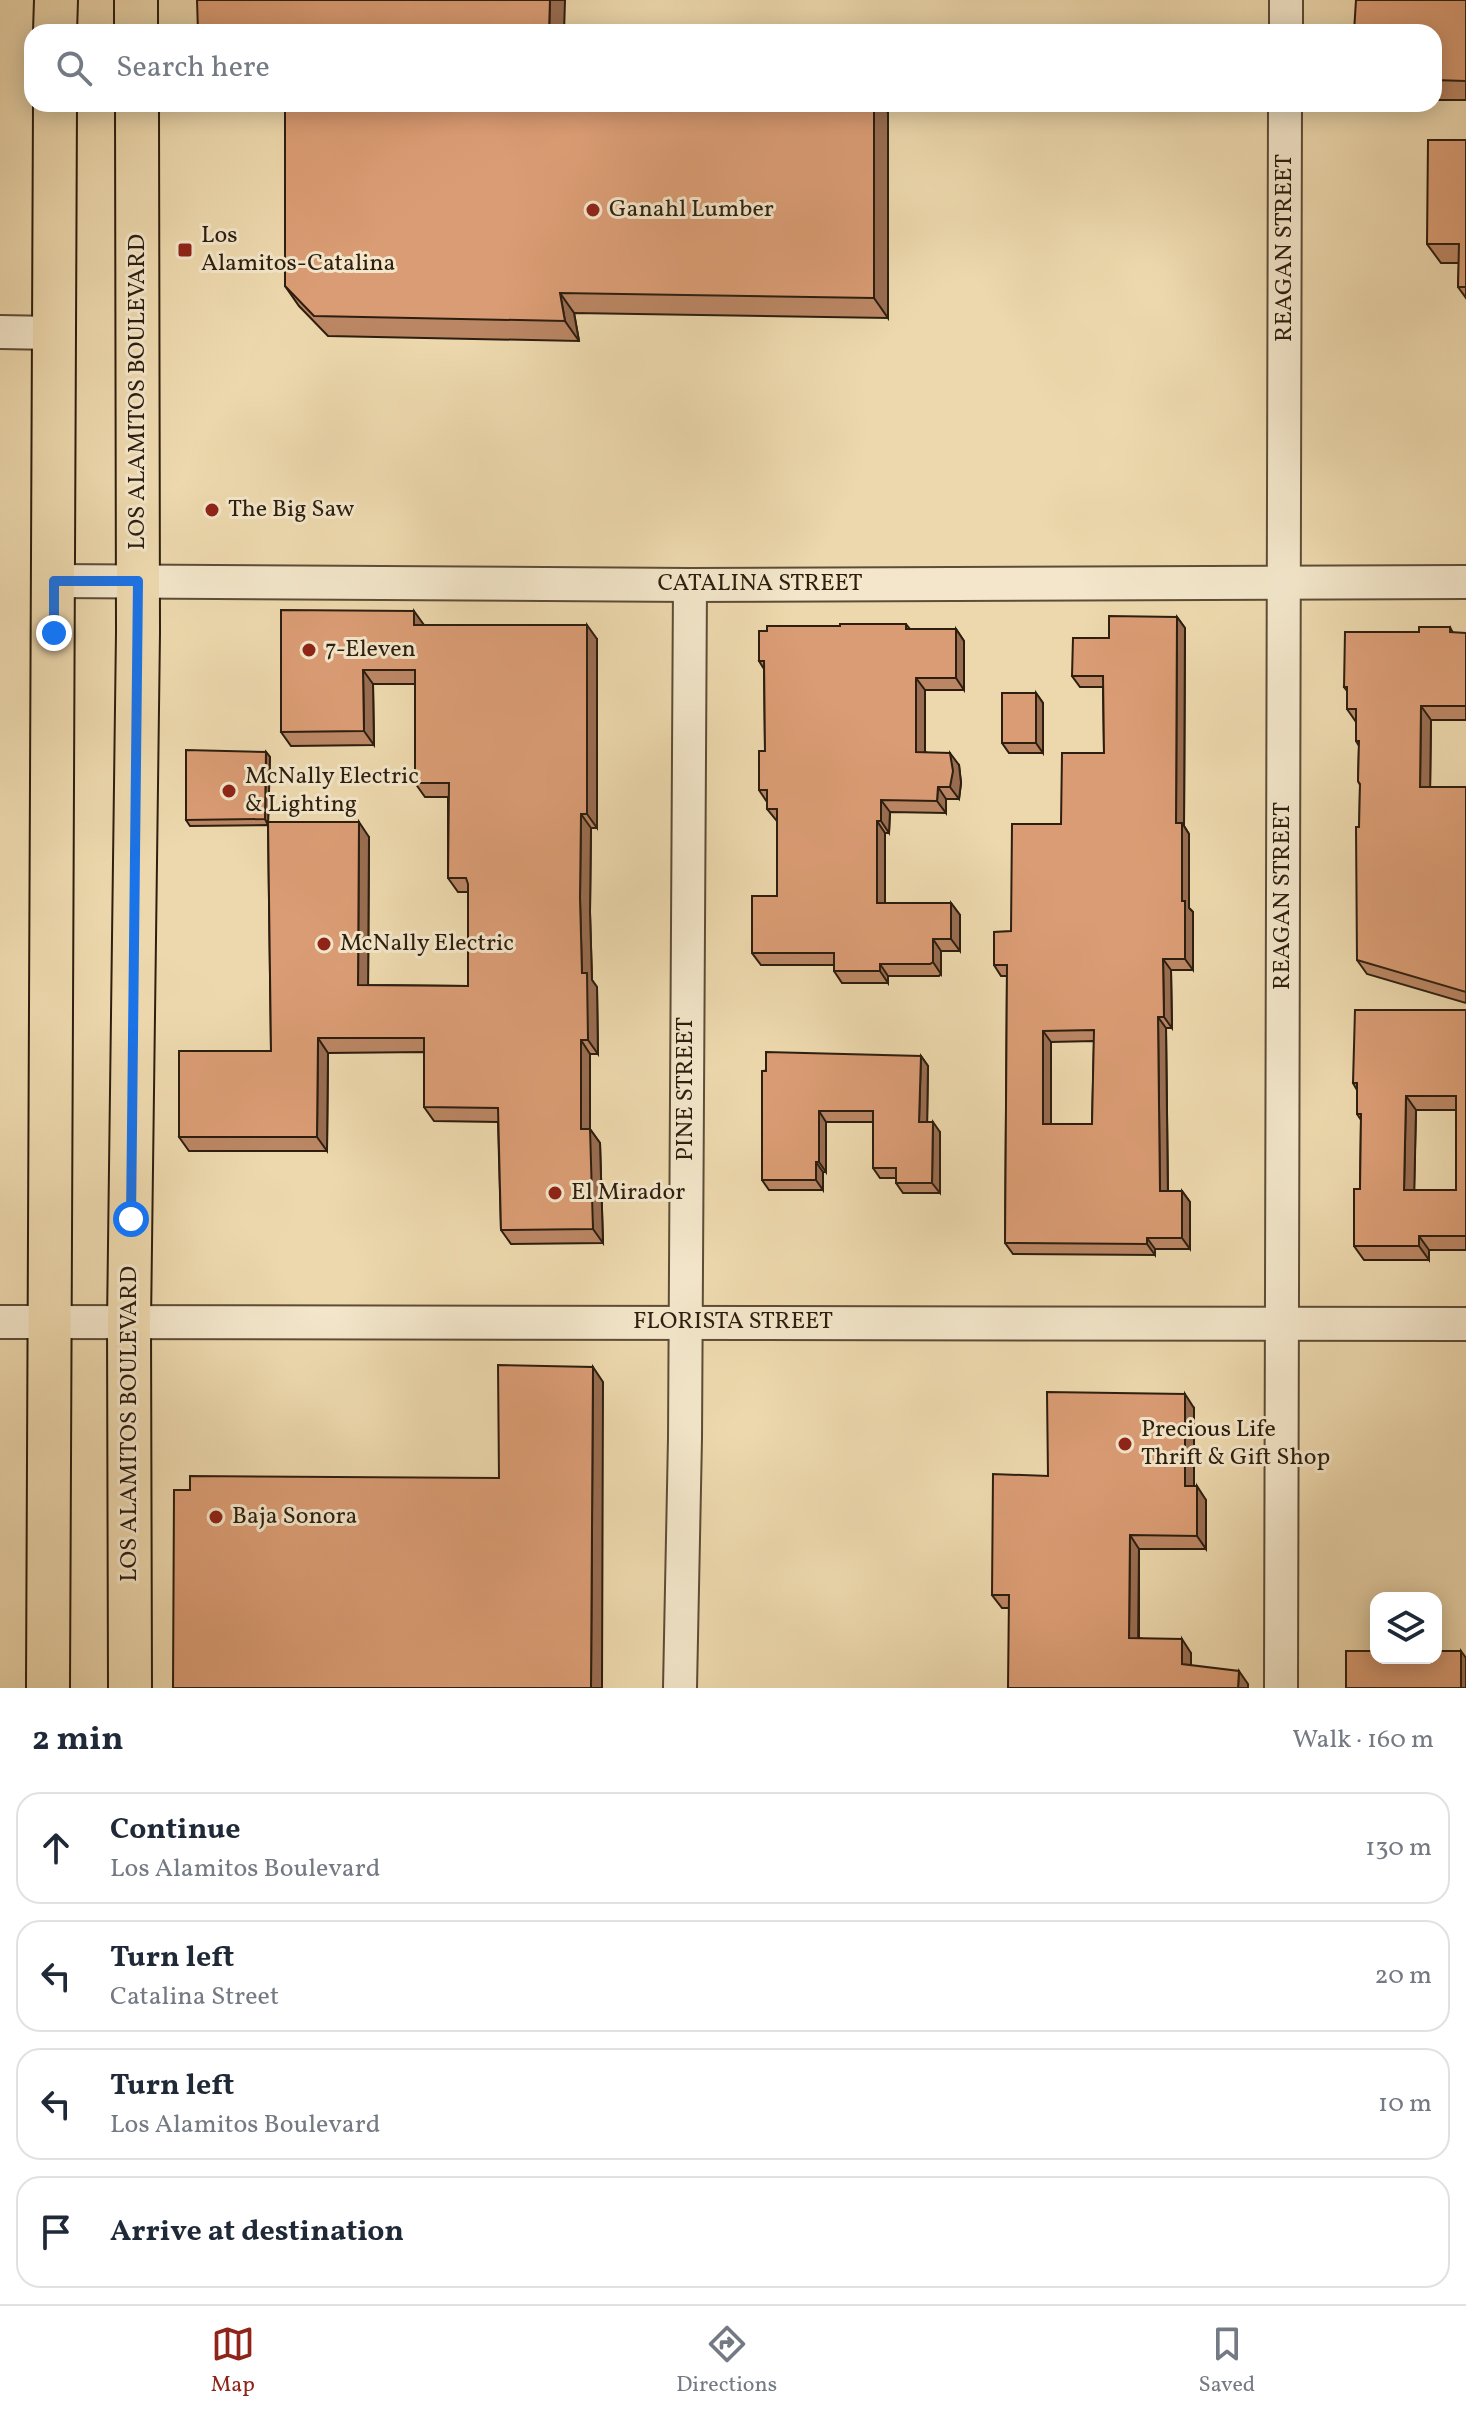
<!DOCTYPE html>
<meta charset="utf-8">
<style>
:root{--surface:#fff;--page:#f6f6f7;--text:#1f2937;--muted:#747a83;--line:#e0e1e3;--accent:#8f2418}
body{margin:0;font-family:Vollkorn,serif;background:var(--page);color:var(--text)}
.controls{position:absolute;right:24px;bottom:24px;display:grid;overflow:hidden;border-radius:16px;box-shadow:0 4px 20px #0003}
.controls button{width:72px;height:72px;display:grid;place-items:center;padding:0;border:0;border-bottom:2px solid var(--line);background:var(--surface);color:var(--text);font:40px sans-serif}
.stop{position:absolute;width:24px;height:24px;margin:-18px;border:6px solid #1a73e8;border-radius:50%;background:#fff}
.stop.end{background:#1a73e8;border-color:#fff;box-shadow:0 2px 8px #0008}
.list{margin:0;padding:0;list-style:none}
h2{display:flex;justify-content:space-between;align-items:center;height:104px;margin:0;padding:0 32px;font-size:34px}
h2 small{font-size:26px;font-weight:400;color:var(--muted)}
.list li{display:grid;grid-template-columns:52px 1fr auto;gap:24px;align-items:center;box-sizing:border-box;height:112px;margin:0 16px 16px;padding:0 16px;border:2px solid var(--line);border-radius:24px}
.list b{display:block;font-size:30px;white-space:nowrap}
.list p{margin:0;font-size:26px;white-space:nowrap;color:var(--muted)}
.list em{font-size:26px;font-style:normal;color:var(--muted)}
.icon{flex:none;width:44px;height:44px;fill:none;stroke:currentColor;stroke-width:2;stroke-linecap:round;stroke-linejoin:round}
.map{position:relative;flex:none;width:1466px;height:1688px;overflow:hidden}
.search{position:absolute;background:var(--surface);box-shadow:0 4px 20px #0003;left:24px;right:24px;top:24px;height:88px;display:flex;align-items:center;gap:20px;box-sizing:border-box;padding:0 28px;border-radius:24px;color:var(--muted);font-size:30px}
.sheet{height:616px;background:var(--surface)}
nav{display:flex;justify-content:space-around;align-items:center;box-sizing:border-box;height:112px;border-top:2px solid var(--line);background:var(--surface);font-size:22px;color:var(--muted)}
nav a{display:grid;justify-items:center;gap:4px}
nav .on{color:var(--accent)}
.map>svg:first-child{display:block}
</style>
<div class="map">
<svg width="1466" height="1688" viewBox="0 0 1466 1688">
<rect width="100%" height="100%" fill="#edd8ad"/>
<filter id="stains"><feTurbulence type="fractalNoise" baseFrequency=".0025" numOctaves="4"/><feColorMatrix values="0 0 0 0 .2 0 0 0 0 .09 0 0 0 0 .02 0 0 0 .5 -.17"/></filter>
<radialGradient id="worn" r=".72"><stop offset=".6" stop-color="#630" stop-opacity="0"/><stop offset="1" stop-color="#630" stop-opacity=".3"/></radialGradient>
<g fill="none" stroke-linecap="round" stroke-linejoin="round">
<defs>
<g id="minor">
<path d="M 1286,32 L 1286,0"/>
<path d="M 0,332 L 54,333"/>
<path d="M 54,581 L 690,585 L 1466,582"/>
<path d="M 0,1322 L 1466,1324"/>
<path d="M 680,1688 L 685,1438 L 690,585"/>
<path d="M 1281,1688 L 1285,104"/>
</g>
<g id="major">
<path d="M 136,0 L 136,32"/>
<path d="M 55,32 L 56,0"/>
<path d="M 48,1688 L 55,104"/>
<path d="M 130,1688 L 129,1322 L 138,632 L 137,104"/>
</g>
</defs>
<use href="#minor" stroke="#5d4c36" stroke-width="36"/>
<use href="#major" stroke="#2d1e0f" stroke-width="46"/>
<use href="#minor" stroke="#f3e6ca" stroke-width="32"/>
<use href="#major" stroke="#edd8ad" stroke-width="42"/>
</g>
<g fill="#bb8664" stroke="#2d1e0f" stroke-width="2" fill-rule="evenodd">
<path d="M 1466,0 L 1466,100 L 1434,100 L 1434,32 Z"/>
<path d="M 285,104 L 882,104 L 888,113 L 888,318 L 574,313 L 579,341 L 328,336 L 299,306 L 285,286 Z"/>
<path d="M 1466,140 L 1466,298 L 1458,287 L 1459,263 L 1441,263 L 1427,244 Z"/>
<path d="M 1177,617 L 1185,628 L 1184,826 L 1189,834 L 1189,908 L 1193,912 L 1193,970 L 1171,970 L 1172,1028 L 1166,1028 L 1168,1191 L 1182,1191 L 1190,1202 L 1190,1249 L 1155,1249 L 1155,1255 L 1013,1254 L 1005,1243 L 1007,976 L 1001,976 L 994,965 L 1011,931 L 1061,824 L 1104,753 L 1103,687 L 1080,687 L 1072,676 L 1109,638 ZM 1094,1041 L 1092,1124 L 1051,1124 L 1051,1042 Z"/>
<path d="M 906,624 L 910,629 L 956,629 L 964,641 L 964,690 L 925,690 L 925,752 L 959,765 L 961,783 L 959,799 L 946,799 L 946,813 L 890,812 L 889,833 L 885,833 L 885,903 L 951,903 L 960,915 L 960,951 L 941,951 L 941,974 L 939,976 L 888,976 L 888,983 L 842,983 L 834,971 L 834,965 L 761,965 L 752,953 L 777,896 L 777,821 L 767,809 L 767,802 L 759,790 L 765,751 L 764,669 L 759,661 L 840,626 Z"/>
<path d="M 424,625 L 597,639 L 597,828 L 591,828 L 590,912 L 592,980 L 597,987 L 598,1054 L 590,1054 L 590,1129 L 600,1143 L 603,1243 L 511,1244 L 501,1230 L 498,1122 L 434,1121 L 424,1107 L 424,1052 L 328,1053 L 327,1151 L 189,1151 L 179,1137 L 271,1051 L 268,825 L 190,826 L 186,820 L 266,752 L 270,757 L 268,822 L 369,837 L 368,985 L 468,986 L 468,892 L 458,892 L 448,878 L 448,797 L 425,797 L 415,783 L 415,684 L 373,684 L 374,745 L 291,746 L 281,732 Z"/>
<path d="M 1450,627 L 1453,633 L 1466,633 L 1466,720 L 1431,720 L 1430,787 L 1466,787 L 1466,1003 L 1367,974 L 1357,960 L 1360,785 L 1358,781 L 1359,746 L 1356,741 L 1356,722 L 1347,709 L 1347,691 L 1344,687 Z"/>
<path d="M 1036,693 L 1043,703 L 1043,753 L 1009,753 L 1002,743 Z"/>
<path d="M 1466,1010 L 1466,1250 L 1429,1250 L 1429,1260 L 1364,1260 L 1354,1246 L 1360,1189 L 1361,1120 L 1357,1114 L 1357,1090 L 1353,1083 ZM 1416,1110 L 1456,1110 L 1456,1190 L 1414,1190 Z"/>
<path d="M 921,1056 L 928,1066 L 927,1122 L 940,1132 L 940,1193 L 903,1193 L 896,1183 L 896,1178 L 880,1178 L 873,1168 L 873,1122 L 826,1122 L 826,1172 L 823,1172 L 823,1190 L 769,1190 L 762,1180 L 762,1071 Z"/>
<path d="M 1194,1408 L 1194,1486 L 1206,1500 L 1206,1549 L 1139,1549 L 1139,1638 L 1191,1653 L 1191,1666 L 1248,1684 L 1009,1608 L 1002,1608 L 992,1595 L 1048,1476 Z"/>
</g>
<g fill="#996d51" stroke="#2d1e0f" stroke-width="2">
<path d="M 550,0 L 565,0 L 564,32 L 549,32 Z"/>
<path d="M 874,104 L 882,104 L 888,113 L 888,318 L 874,298 Z"/>
<path d="M 560,293 L 574,313 L 579,341 L 565,321 Z"/>
<path d="M 414,611 L 424,625 L 414,625 Z"/>
<path d="M 1177,617 L 1185,628 L 1184,826 L 1189,834 L 1189,908 L 1193,912 L 1193,970 L 1185,959 L 1176,823 Z"/>
<path d="M 587,625 L 597,639 L 597,828 L 587,814 Z"/>
<path d="M 956,629 L 964,641 L 964,690 L 956,678 Z"/>
<path d="M 363,670 L 373,684 L 374,745 L 364,731 Z"/>
<path d="M 916,678 L 925,690 L 925,764 L 916,752 Z"/>
<path d="M 1036,693 L 1043,703 L 1043,753 L 1036,743 Z"/>
<path d="M 1421,706 L 1431,720 L 1430,801 L 1420,787 Z"/>
<path d="M 266,752 L 270,757 L 268,825 L 265,819 Z"/>
<path d="M 950,753 L 959,765 L 961,783 L 959,799 L 950,787 Z"/>
<path d="M 938,787 L 946,799 L 946,813 L 937,801 Z"/>
<path d="M 881,800 L 890,812 L 889,833 L 881,821 Z"/>
<path d="M 581,814 L 591,828 L 590,912 L 592,980 L 597,987 L 598,1054 L 588,1040 L 582,973 L 580,898 Z"/>
<path d="M 877,821 L 885,833 L 885,915 L 877,903 Z"/>
<path d="M 359,822 L 369,837 L 368,999 L 358,985 Z"/>
<path d="M 951,903 L 960,915 L 960,951 L 951,939 Z"/>
<path d="M 933,939 L 941,951 L 941,974 L 933,962 Z"/>
<path d="M 1163,959 L 1171,970 L 1172,1028 L 1164,1017 Z"/>
<path d="M 880,964 L 888,976 L 888,983 L 880,971 Z"/>
<path d="M 1158,1017 L 1166,1028 L 1168,1202 L 1160,1191 Z"/>
<path d="M 1043,1031 L 1051,1042 L 1051,1135 L 1043,1124 Z"/>
<path d="M 318,1038 L 328,1053 L 327,1151 L 317,1137 Z"/>
<path d="M 581,1040 L 590,1054 L 590,1129 L 600,1143 L 603,1243 L 593,1229 L 581,1129 Z"/>
<path d="M 921,1056 L 928,1066 L 927,1132 L 919,1122 Z"/>
<path d="M 1406,1096 L 1416,1110 L 1414,1204 L 1404,1190 Z"/>
<path d="M 819,1111 L 826,1122 L 826,1172 L 819,1162 Z"/>
<path d="M 933,1122 L 940,1132 L 940,1193 L 932,1183 Z"/>
<path d="M 816,1162 L 823,1172 L 823,1190 L 816,1180 Z"/>
<path d="M 1182,1191 L 1190,1202 L 1190,1249 L 1182,1238 Z"/>
<path d="M 1419,1236 L 1429,1250 L 1429,1260 L 1419,1246 Z"/>
<path d="M 1147,1238 L 1155,1249 L 1155,1255 L 1147,1244 Z"/>
<path d="M 593,1367 L 603,1382 L 602,1688 L 591,1688 Z"/>
<path d="M 1185,1394 L 1194,1408 L 1194,1500 L 1185,1486 Z"/>
<path d="M 1197,1486 L 1206,1500 L 1206,1549 L 1197,1536 Z"/>
<path d="M 1130,1535 L 1139,1549 L 1138,1652 L 1129,1638 Z"/>
<path d="M 1182,1639 L 1191,1653 L 1191,1678 L 1182,1664 Z"/>
<path d="M 1461,1651 L 1466,1658 L 1466,1688 L 1461,1688 Z"/>
<path d="M 1239,1671 L 1248,1684 L 1248,1688 L 1238,1688 Z"/>
</g>
<g fill="#da9c74" stroke="#2d1e0f" stroke-width="2" fill-rule="evenodd">
<path d="M 197,0 L 550,0 L 549,32 L 198,32 Z"/>
<path d="M 1356,0 L 1466,0 L 1466,81 L 1434,80 L 1434,32 L 1354,32 Z"/>
<path d="M 285,104 L 874,104 L 874,298 L 560,293 L 565,321 L 314,316 L 285,286 Z"/>
<path d="M 1428,140 L 1466,140 L 1466,287 L 1458,287 L 1459,244 L 1427,244 Z"/>
<path d="M 281,610 L 414,611 L 414,625 L 587,625 L 587,814 L 581,814 L 580,898 L 582,973 L 587,973 L 588,1040 L 581,1040 L 581,1129 L 590,1129 L 593,1229 L 501,1230 L 498,1108 L 424,1107 L 424,1038 L 318,1038 L 317,1137 L 179,1137 L 179,1051 L 271,1051 L 268,822 L 359,822 L 358,985 L 468,986 L 468,884 L 466,878 L 448,878 L 449,783 L 415,783 L 415,670 L 363,670 L 364,731 L 281,732 Z"/>
<path d="M 1109,616 L 1177,617 L 1176,823 L 1182,823 L 1182,901 L 1185,901 L 1185,959 L 1163,959 L 1164,1017 L 1158,1017 L 1160,1191 L 1182,1191 L 1182,1238 L 1147,1238 L 1147,1244 L 1005,1243 L 1007,965 L 994,965 L 994,932 L 1011,931 L 1012,824 L 1061,824 L 1062,753 L 1104,753 L 1103,676 L 1072,676 L 1073,638 L 1109,638 ZM 1094,1030 L 1092,1124 L 1043,1124 L 1043,1031 Z"/>
<path d="M 840,624 L 906,624 L 906,629 L 956,629 L 956,678 L 916,678 L 916,752 L 950,753 L 953,771 L 950,787 L 938,787 L 937,801 L 881,800 L 881,821 L 877,821 L 877,903 L 951,903 L 951,939 L 933,939 L 933,962 L 930,964 L 880,964 L 880,971 L 834,971 L 834,953 L 752,953 L 752,896 L 777,896 L 777,809 L 767,809 L 767,790 L 759,790 L 759,751 L 765,751 L 764,661 L 759,661 L 759,631 L 767,631 L 767,626 L 840,626 Z"/>
<path d="M 1419,627 L 1450,627 L 1450,632 L 1466,633 L 1466,706 L 1421,706 L 1420,787 L 1466,787 L 1466,992 L 1357,960 L 1356,827 L 1359,827 L 1360,784 L 1358,781 L 1359,741 L 1356,741 L 1356,709 L 1347,709 L 1347,687 L 1344,687 L 1345,632 L 1419,632 Z"/>
<rect x="1002" y="693" width="34" height="50"/>
<path d="M 186,750 L 266,752 L 265,819 L 186,820 Z"/>
<path d="M 1355,1010 L 1466,1010 L 1466,1236 L 1419,1236 L 1419,1246 L 1354,1246 L 1354,1189 L 1360,1189 L 1361,1114 L 1357,1114 L 1357,1083 L 1353,1083 ZM 1406,1096 L 1456,1096 L 1456,1190 L 1404,1190 Z"/>
<path d="M 766,1052 L 921,1056 L 919,1122 L 933,1122 L 932,1183 L 896,1183 L 896,1168 L 873,1168 L 873,1111 L 819,1111 L 819,1162 L 816,1162 L 816,1180 L 762,1180 L 762,1071 L 766,1071 Z"/>
<path d="M 498,1365 L 593,1367 L 591,1688 L 173,1688 L 174,1490 L 190,1490 L 190,1476 L 499,1478 Z"/>
<path d="M 1047,1392 L 1185,1394 L 1185,1486 L 1197,1486 L 1197,1536 L 1130,1535 L 1129,1638 L 1182,1639 L 1182,1664 L 1239,1671 L 1238,1688 L 1008,1688 L 1009,1595 L 992,1595 L 993,1474 L 1048,1476 Z"/>
<path d="M 1346,1651 L 1376,1651 L 1376,1658 L 1436,1658 L 1436,1651 L 1461,1651 L 1461,1688 L 1346,1688 Z"/>
</g>
<g fill="none" stroke-linecap="round" stroke-linejoin="round">
<path stroke="#1a73e8" stroke-width="10" d="M 54,633 L 54,581 L 138,581 L 131,1219"/>
</g>
<g fill="#8f2418" stroke="#f3e6ca" stroke-width="3">
<circle cx="593" cy="210" r="8"/>
<rect x="177" y="242" width="16" height="16" rx="4"/>
<circle cx="212" cy="510" r="8"/>
<circle cx="309" cy="650" r="8"/>
<circle cx="229" cy="791" r="8"/>
<circle cx="324" cy="944" r="8"/>
<circle cx="555" cy="1193" r="8"/>
<circle cx="1125" cy="1444" r="8"/>
<circle cx="216" cy="1517" r="8"/>
</g>
<g text-anchor="middle" dominant-baseline="central" stroke-width="6" stroke-linejoin="round" paint-order="stroke">
<g font-size="24" fill="#2d1e0f" stroke="#f3e6ca" text-anchor="start">
<text x="609" y="210">Ganahl Lumber</text>
<text x="201" y="236">Los<tspan x="201" dy="28">Alamitos-Catalina</tspan></text>
<text x="228" y="510">The Big Saw</text>
<text x="325" y="650">7-Eleven</text>
<text x="245" y="777">McNally Electric<tspan x="245" dy="28">&amp; Lighting</tspan></text>
<text x="340" y="944">McNally Electric</text>
<text x="571" y="1193">El Mirador</text>
<text x="1141" y="1430">Precious Life<tspan x="1141" dy="28">Thrift &amp; Gift Shop</tspan></text>
<text x="232" y="1517">Baja Sonora</text>
</g>
<g font-size="24" fill="#2d1e0f" stroke="#f3e6ca">
<text transform="translate(1285 248) rotate(-90)">REAGAN STREET</text>
<text transform="translate(138 392) rotate(-90)">LOS ALAMITOS BOULEVARD</text>
<text x="760" y="584">CATALINA STREET</text>
<text transform="translate(1283 896) rotate(-90)">REAGAN STREET</text>
<text transform="translate(686 1089) rotate(-90)">PINE STREET</text>
<text x="733" y="1322">FLORISTA STREET</text>
<text transform="translate(130 1424) rotate(-90)">LOS ALAMITOS BOULEVARD</text>
</g>
</g>
<rect width="100%" height="100%" filter="url(#stains)"/>
<rect width="100%" height="100%" fill="url(#worn)"/>
</svg>
<div class="controls">
<button><svg class="icon" aria-label="layers" viewBox="0 0 24 24"><path d="M12 4l9 5-9 5-9-5zM3 14l9 5 9-5"/></svg></button>
</div>
<div class="stop" style="left:131px;top:1219px"></div>
<div class="stop end" style="left:54px;top:633px"></div>
<div class="search"><svg class="icon" aria-label="search" viewBox="0 0 24 24"><circle cx="10" cy="10" r="6"/><path d="M15 15l6 6"/></svg>Search here</div>
</div>
<section class="sheet">
<h2>2 min<small>Walk · 160 m</small></h2>
<ul class="list">
<li><svg class="icon" aria-label="ahead" viewBox="0 0 24 24"><path d="M12 20V5M6 11l6-6 6 6"/></svg><div><b>Continue</b><p>Los Alamitos Boulevard</p></div><em>130 m</em></li>
<li><svg class="icon" aria-label="left" viewBox="0 0 24 24"><path d="M17 20v-9H6M10 6l-5 5 5 5"/></svg><div><b>Turn left</b><p>Catalina Street</p></div><em>20 m</em></li>
<li><svg class="icon" aria-label="left" viewBox="0 0 24 24"><path d="M17 20v-9H6M10 6l-5 5 5 5"/></svg><div><b>Turn left</b><p>Los Alamitos Boulevard</p></div><em>10 m</em></li>
<li><svg class="icon" aria-label="arrive" viewBox="0 0 24 24"><path d="M6 21V4h12l-3 4 3 4H6"/></svg><div><b>Arrive at destination</b></div></li>
</ul>
</section>
<nav>
<a class="on"><svg class="icon" aria-label="map" viewBox="0 0 24 24"><path d="M3 6l6-2 6 2 6-2v14l-6 2-6-2-6 2zM9 4v14M15 6v14"/></svg>Map</a>
<a><svg class="icon" aria-label="directions" viewBox="0 0 24 24"><path d="M12 3l9 9-9 9-9-9zM9 14v-3h6M13 9l2 2-2 2"/></svg>Directions</a>
<a><svg class="icon" aria-label="saved" viewBox="0 0 24 24"><path d="M7 4h10v16l-5-4-5 4z"/></svg>Saved</a>
</nav>
